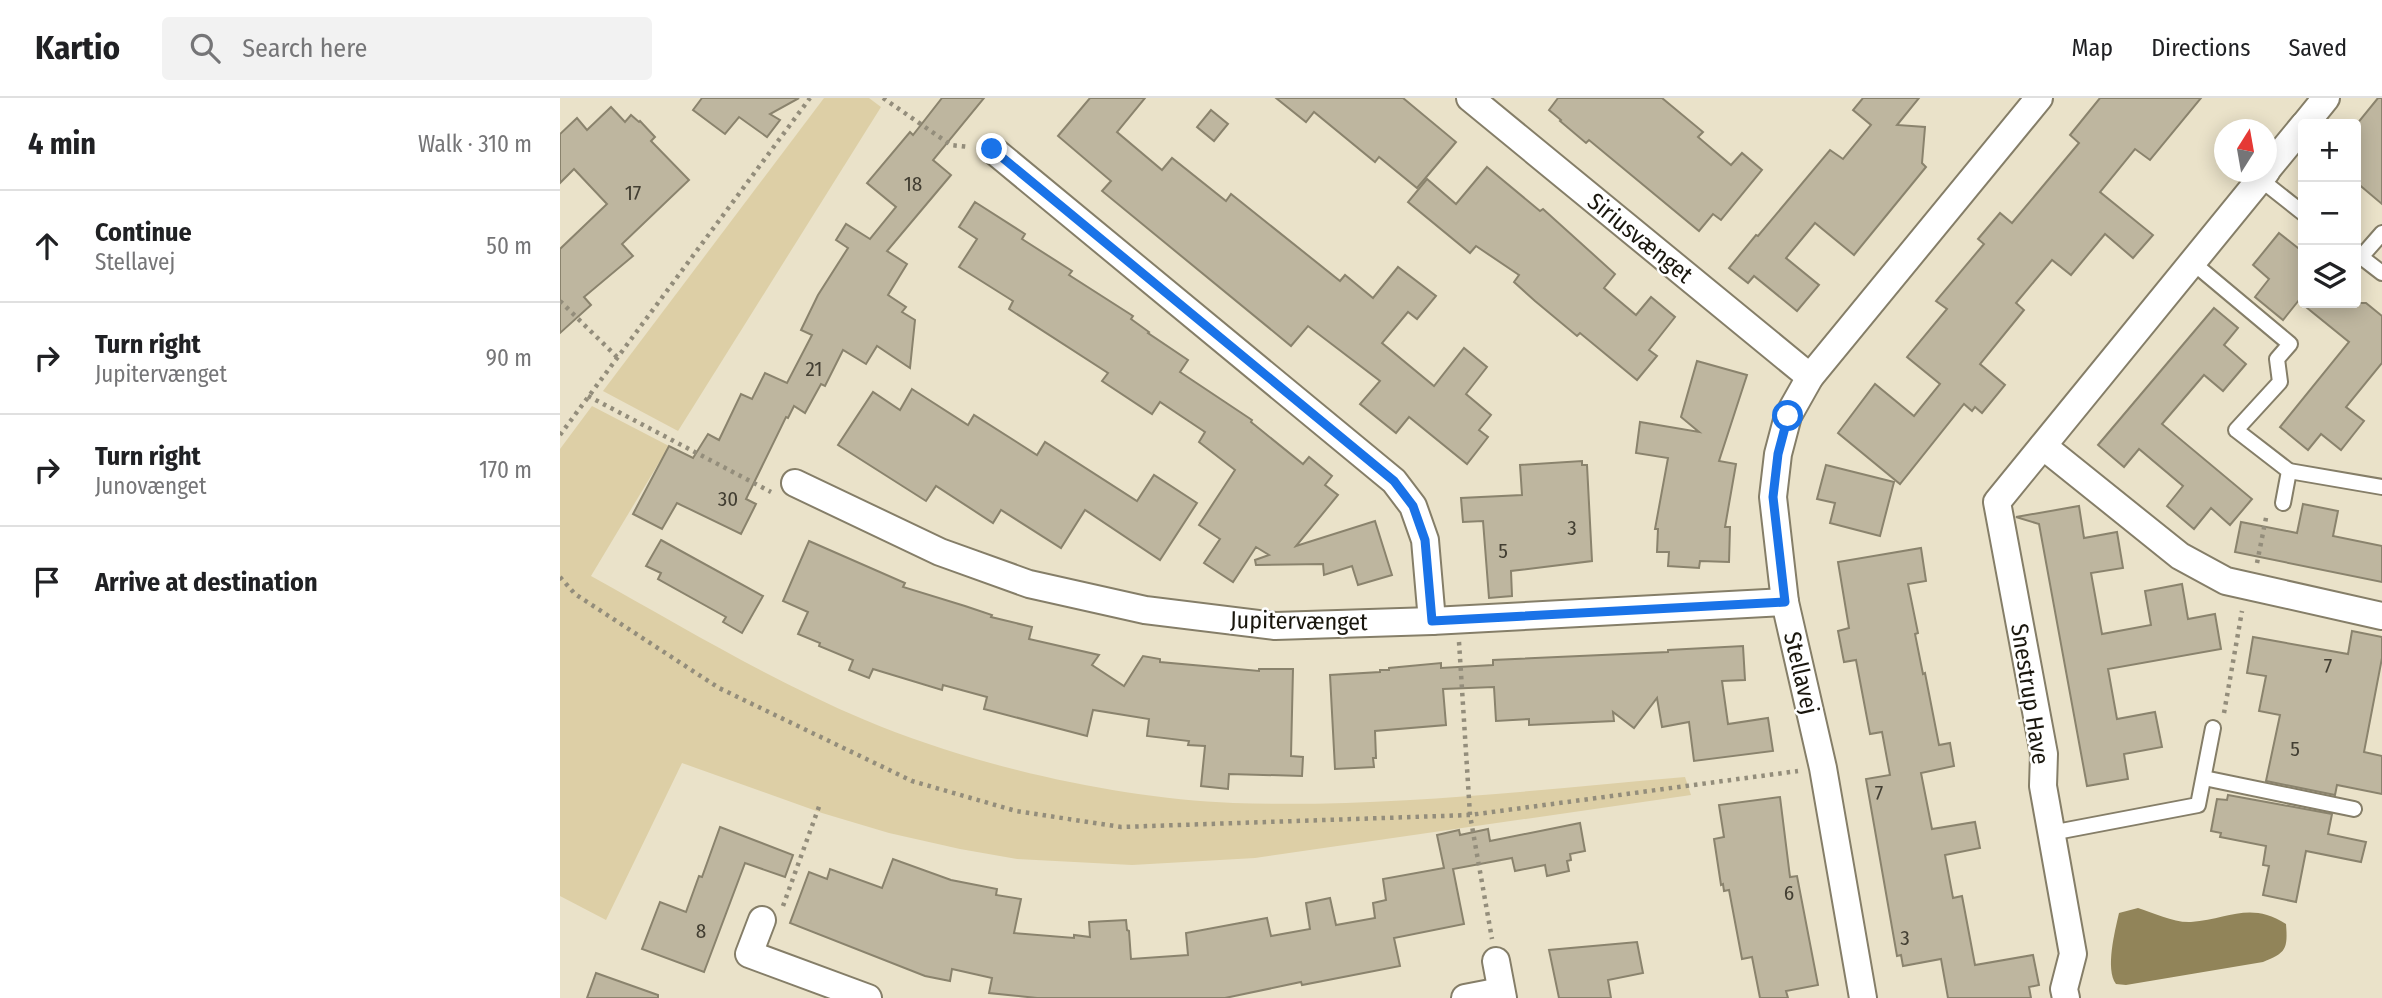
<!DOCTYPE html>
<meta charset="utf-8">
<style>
:root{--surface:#fff;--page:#f2f2f2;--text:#202124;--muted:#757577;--line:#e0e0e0}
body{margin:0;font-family:"Fira Sans Condensed",sans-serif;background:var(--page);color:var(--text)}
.controls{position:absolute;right:21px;top:21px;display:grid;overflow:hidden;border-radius:7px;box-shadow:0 4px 18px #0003}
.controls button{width:63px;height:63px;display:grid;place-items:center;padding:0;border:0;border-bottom:2px solid var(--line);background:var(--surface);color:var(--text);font:35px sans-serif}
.compass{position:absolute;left:1654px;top:21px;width:63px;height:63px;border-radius:50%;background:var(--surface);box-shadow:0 4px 18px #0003;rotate:11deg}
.stop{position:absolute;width:21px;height:21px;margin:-16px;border:5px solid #1a73e8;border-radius:50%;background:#fff}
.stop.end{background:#1a73e8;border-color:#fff;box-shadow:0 2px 7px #0008}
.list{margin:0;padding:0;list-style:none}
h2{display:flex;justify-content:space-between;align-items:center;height:91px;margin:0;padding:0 28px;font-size:30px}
h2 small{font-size:23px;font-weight:400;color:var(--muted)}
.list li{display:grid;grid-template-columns:46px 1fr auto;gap:21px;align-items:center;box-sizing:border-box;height:112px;padding:0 28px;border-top:2px solid var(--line)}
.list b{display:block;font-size:26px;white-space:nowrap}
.list p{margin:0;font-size:23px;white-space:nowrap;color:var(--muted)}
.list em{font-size:23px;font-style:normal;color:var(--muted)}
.icon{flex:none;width:38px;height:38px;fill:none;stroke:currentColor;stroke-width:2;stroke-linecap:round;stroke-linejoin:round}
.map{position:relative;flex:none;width:1822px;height:900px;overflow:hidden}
header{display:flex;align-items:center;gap:42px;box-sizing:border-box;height:98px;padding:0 35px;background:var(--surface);border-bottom:2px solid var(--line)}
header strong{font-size:33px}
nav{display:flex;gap:38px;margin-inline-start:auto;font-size:24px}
.search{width:490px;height:63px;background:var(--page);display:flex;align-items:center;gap:18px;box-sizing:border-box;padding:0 24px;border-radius:7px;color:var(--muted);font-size:26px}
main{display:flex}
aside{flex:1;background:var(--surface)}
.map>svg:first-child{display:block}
</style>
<header>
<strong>Kartio</strong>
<div class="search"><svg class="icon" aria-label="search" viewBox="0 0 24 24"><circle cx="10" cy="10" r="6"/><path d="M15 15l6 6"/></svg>Search here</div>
<nav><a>Map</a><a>Directions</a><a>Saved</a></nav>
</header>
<main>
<aside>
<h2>4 min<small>Walk · 310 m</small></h2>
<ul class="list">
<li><svg class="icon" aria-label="ahead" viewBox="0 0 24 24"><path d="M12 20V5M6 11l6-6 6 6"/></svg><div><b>Continue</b><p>Stellavej</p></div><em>50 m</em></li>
<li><svg class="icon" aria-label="right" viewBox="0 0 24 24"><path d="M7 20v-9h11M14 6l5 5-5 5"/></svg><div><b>Turn right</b><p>Jupitervænget</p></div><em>90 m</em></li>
<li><svg class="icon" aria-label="right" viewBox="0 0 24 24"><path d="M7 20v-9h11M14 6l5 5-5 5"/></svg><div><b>Turn right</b><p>Junovænget</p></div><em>170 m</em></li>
<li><svg class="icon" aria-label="arrive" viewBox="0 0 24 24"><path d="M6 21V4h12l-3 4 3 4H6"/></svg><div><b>Arrive at destination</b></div></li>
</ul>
</aside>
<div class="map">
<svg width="1822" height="900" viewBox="0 0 1822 900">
<rect width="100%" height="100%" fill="#eae2c9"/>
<g fill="#ddcfa6">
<path d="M 264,0 L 309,0 L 321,9 L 118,333 L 43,293 Z"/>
<path d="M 32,308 L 109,348 L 31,478 C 121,528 210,582 305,622 C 414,668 555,700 673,705 C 824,710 975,692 1125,679 L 1131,697 L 695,760 L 572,767 L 457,761 L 400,751 L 329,735 L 262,715 L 122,665 L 46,822 L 0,798 L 0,351 Z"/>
</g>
<path fill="#918459" d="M 1578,810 C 1594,815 1614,825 1631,824 C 1669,821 1690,803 1726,826 C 1728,851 1726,855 1703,864 L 1566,887 L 1556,886 C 1545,871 1555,833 1559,815 Z"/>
<g fill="#beb69f" stroke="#8a836d" stroke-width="2">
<path d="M 142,0 L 239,0 L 210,16 L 220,22 L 207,39 L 179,19 L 165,36 L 133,12 Z"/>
<path d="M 382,0 L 424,0 L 373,62 L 391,77 L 327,153 L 347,166 L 328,197 L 346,209 L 342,214 L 355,222 L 350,270 L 317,248 L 306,266 L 283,252 L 265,288 L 261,286 L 245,315 L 234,308 L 228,320 L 226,319 L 186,401 L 196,406 L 181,436 L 117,405 L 102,431 L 73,416 L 109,348 L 133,360 L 148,336 L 159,342 L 181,296 L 192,301 L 205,275 L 227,285 L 252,237 L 241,232 L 258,197 L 288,150 L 276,142 L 286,126 L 310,141 L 336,109 L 307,85 L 350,34 L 353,37 Z"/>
<path d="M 530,0 L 585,0 L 557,34 L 602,72 L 612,60 L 666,103 L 671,96 L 780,183 L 785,177 L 813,200 L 838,169 L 876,198 L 857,221 L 848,214 L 822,245 L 874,288 L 904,250 L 927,269 L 906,296 L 931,317 L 919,332 L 928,339 L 907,366 L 849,319 L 836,335 L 800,306 L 820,283 L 748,228 L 731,248 L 542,93 L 551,83 L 498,38 Z"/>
<path d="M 716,0 L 843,0 L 896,44 L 857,90 L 819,59 L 815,64 L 754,14 L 746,24 Z"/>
<path d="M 998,0 L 1102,0 L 1143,34 L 1138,39 L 1171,67 L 1182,55 L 1202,72 L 1161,122 L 1153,116 L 1139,133 L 1029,42 L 1026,45 L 1000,23 L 1001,22 L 989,12 Z"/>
<path d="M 1303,0 L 1359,0 L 1337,27 L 1365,29 L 1362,65 L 1366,69 L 1294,157 L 1255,125 L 1226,160 L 1259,187 L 1237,213 L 1194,178 L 1188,185 L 1169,170 L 1196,137 L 1198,138 L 1270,52 L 1283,61 L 1311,27 L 1293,12 Z"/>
<path d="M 1540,0 L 1641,0 L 1590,62 L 1575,51 L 1540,94 L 1593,137 L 1573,160 L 1545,136 L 1511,177 L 1492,162 L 1456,205 L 1464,212 L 1420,266 L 1445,287 L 1422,315 L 1415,309 L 1412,313 L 1404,306 L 1340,386 L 1278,335 L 1315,286 L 1354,318 L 1380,286 L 1347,259 L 1387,211 L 1376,203 L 1424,146 L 1418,141 L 1440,115 L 1452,125 L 1519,45 L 1510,37 Z"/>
<path d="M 1818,0 L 1822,0 L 1822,106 L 1796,84 L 1796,27 Z"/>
<path d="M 51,9 L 65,24 L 71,17 L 79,24 L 80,23 L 95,39 L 91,43 L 129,82 L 62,146 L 73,158 L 24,199 L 31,207 L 0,235 L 0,151 L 47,106 L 14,71 L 0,85 L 0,36 L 17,20 L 27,32 Z"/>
<path d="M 651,12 L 668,26 L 654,43 L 637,29 Z"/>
<path d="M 927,69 L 980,113 L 983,111 L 1055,176 L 1044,190 L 1076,217 L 1091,199 L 1115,219 L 1089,252 L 1097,258 L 1077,282 L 1020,235 L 1017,238 L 975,203 L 954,184 L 959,177 L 916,148 L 910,155 L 848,104 L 867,81 L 896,106 Z"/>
<path d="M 415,104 L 465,136 L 462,141 L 512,173 L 509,177 L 573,218 L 571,221 L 589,234 L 588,235 L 628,262 L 620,274 L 692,322 L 691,324 L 743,366 L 749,359 L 772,378 L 765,387 L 778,397 L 736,448 L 815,423 L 832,477 L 798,487 L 792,468 L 764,477 L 763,466 L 696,467 L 695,462 L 709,457 L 696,449 L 673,484 L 644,465 L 660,441 L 639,427 L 675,372 L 639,344 L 645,334 L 600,304 L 592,316 L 542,283 L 548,275 L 449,211 L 453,203 L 399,169 L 417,141 L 399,129 Z"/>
<path d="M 1719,135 L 1743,154 L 1743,197 L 1723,222 L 1695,199 L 1709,181 L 1693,167 Z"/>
<path d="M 1741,205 L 1806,205 L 1822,218 L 1822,265 L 1786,309 L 1804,323 L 1781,352 L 1761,336 L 1748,352 L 1720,329 L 1789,244 Z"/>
<path d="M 1654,210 L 1678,230 L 1664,247 L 1686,266 L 1663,293 L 1644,277 L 1602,326 L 1692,401 L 1670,427 L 1651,410 L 1634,431 L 1607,408 L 1623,388 L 1579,351 L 1564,369 L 1538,347 Z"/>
<path d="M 1137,263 L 1187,277 L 1159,363 L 1176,366 L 1165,429 L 1170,429 L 1169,464 L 1140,463 L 1139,470 L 1108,468 L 1109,454 L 1097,454 L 1098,431 L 1095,431 L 1108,360 L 1076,355 L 1080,324 L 1139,334 L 1121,319 Z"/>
<path d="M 352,291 L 408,327 L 414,317 L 477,357 L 485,344 L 577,403 L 594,377 L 637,405 L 600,462 L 525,412 L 501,450 L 441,412 L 433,425 L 376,388 L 366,403 L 278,347 L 313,294 L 340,312 Z"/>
<path d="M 1022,363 L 1022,367 L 1027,367 L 1032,463 L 951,473 L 952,498 L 929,500 L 923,423 L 903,424 L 901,400 L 962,397 L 960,367 Z"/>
<path d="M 1266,367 L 1334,384 L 1320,438 L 1270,425 L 1275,405 L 1257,401 Z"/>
<path d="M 1743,406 L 1778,413 L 1773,438 L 1822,448 L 1822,484 L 1675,454 L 1681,424 L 1737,435 Z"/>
<path d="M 1519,408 L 1524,440 L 1557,434 L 1563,470 L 1531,475 L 1542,536 L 1591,527 L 1585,493 L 1622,486 L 1628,521 L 1655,516 L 1661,551 L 1548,571 L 1557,621 L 1595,614 L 1602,649 L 1564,656 L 1568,681 L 1527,688 L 1479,426 L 1456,419 Z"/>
<path d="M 101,442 L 203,498 L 182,535 L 163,524 L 166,519 L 98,481 L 101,475 L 86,468 Z"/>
<path d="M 249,443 L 345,485 L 343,489 L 405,508 L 432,517 L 431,519 L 472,529 L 469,541 L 539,557 L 532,567 L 564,588 L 583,558 L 600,561 L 600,564 L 699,573 L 699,571 L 733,571 L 731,658 L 743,659 L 742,678 L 669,676 L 668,691 L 641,688 L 645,648 L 628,647 L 629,643 L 587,638 L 589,621 L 533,612 L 527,638 L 424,611 L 427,599 L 383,587 L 382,592 L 313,571 L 309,580 L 289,572 L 293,562 L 259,548 L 260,545 L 238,536 L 248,514 L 223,503 Z"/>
<path d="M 1361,450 L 1366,483 L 1348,486 L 1358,535 L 1355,536 L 1363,576 L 1365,575 L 1379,647 L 1390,645 L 1394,668 L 1361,675 L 1372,731 L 1415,724 L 1420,750 L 1385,757 L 1393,800 L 1402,798 L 1415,867 L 1473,857 L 1479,887 L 1469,889 L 1471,900 L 1388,900 L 1381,861 L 1343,868 L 1341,857 L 1337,858 L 1306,681 L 1330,677 L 1322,634 L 1310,636 L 1296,562 L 1284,564 L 1278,533 L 1289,530 L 1278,464 Z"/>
<path d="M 1792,533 L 1822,539 L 1822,560 L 1804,654 L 1822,658 L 1822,696 L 1777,687 L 1775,697 L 1706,683 L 1720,617 L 1699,613 L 1706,578 L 1687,575 L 1693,539 L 1788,556 Z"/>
<path d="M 1183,548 L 1185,582 L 1162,583 L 1168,626 L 1208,620 L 1213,653 L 1134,663 L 1129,624 L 1102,629 L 1097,600 L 1074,630 L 1053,614 L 1054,623 L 969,627 L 969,621 L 936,623 L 934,589 L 883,591 L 886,627 L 815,633 L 816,660 L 813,660 L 814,669 L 775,671 L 770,577 L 820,574 L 820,572 L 829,572 L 829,570 L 881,565 L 881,570 L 933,567 L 933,562 L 1108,554 L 1108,552 Z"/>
<path d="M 1668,697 L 1772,716 L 1768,736 L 1806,744 L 1801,764 L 1746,753 L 1736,804 L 1703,797 L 1709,768 L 1703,767 L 1706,748 L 1660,739 L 1661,735 L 1651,733 L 1657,701 L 1667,702 Z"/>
<path d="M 1220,699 L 1230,779 L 1237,778 L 1258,887 L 1226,893 L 1228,900 L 1200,900 L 1192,859 L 1182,861 L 1169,792 L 1164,793 L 1163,786 L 1161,787 L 1154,741 L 1164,739 L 1159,707 Z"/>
<path d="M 1020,725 L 1025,753 L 1010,756 L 1011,762 L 1007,763 L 1009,773 L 987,778 L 985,767 L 955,773 L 952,760 L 893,771 L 904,826 L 834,840 L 840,868 L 742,887 L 741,884 L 665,900 L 477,900 L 429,895 L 432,880 L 392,871 L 390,883 L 365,878 L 230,825 L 249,774 L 267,781 L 270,771 L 322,790 L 333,761 L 391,782 L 437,791 L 436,797 L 461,801 L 454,835 L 514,840 L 514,837 L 530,839 L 529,824 L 566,822 L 567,832 L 569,833 L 571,861 L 628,857 L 626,835 L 707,820 L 711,838 L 750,831 L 746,805 L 770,800 L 776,827 L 815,820 L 813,805 L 826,802 L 823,781 L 884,770 L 877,737 L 899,732 L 900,737 L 928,731 L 930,743 Z"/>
<path d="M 160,729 L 233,757 L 225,779 L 185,765 L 144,874 L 82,851 L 100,804 L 126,814 L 139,778 L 142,779 Z"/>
<path d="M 1077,844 L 1083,875 L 1048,882 L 1051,900 L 999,900 L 989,852 Z"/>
<path d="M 36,875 L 98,897 L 98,900 L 27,900 Z"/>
</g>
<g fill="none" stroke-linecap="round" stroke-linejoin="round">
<defs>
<g id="lane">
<path d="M 1700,81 L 1743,115"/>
<path d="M 1796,155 L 1822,175"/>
<path d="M 1801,159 L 1822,135"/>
<path d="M 1632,164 L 1730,246 L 1717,261 L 1720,284 L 1676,332 L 1729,373 L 1723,405"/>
<path d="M 1729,373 L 1822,389"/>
<path d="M 1644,680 L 1794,711"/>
<path d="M 1491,735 L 1638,707 L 1653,630"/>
</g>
<g id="street">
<path d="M 910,0 L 1250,279"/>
<path d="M 1745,26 L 1766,0"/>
<path d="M 432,51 L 834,383 L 853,408 L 865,442 L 872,523"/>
<path d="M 1706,73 L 1743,28"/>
<path d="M 1483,348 L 1620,458 L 1666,483 L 1822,518"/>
<path d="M 235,385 L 380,454 L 469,486 L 585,512 L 715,528 L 872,523 L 1225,504"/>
<path d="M 202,822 L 189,856 L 308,900"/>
<path d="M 936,863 L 943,900"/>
<path d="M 905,900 L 941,893"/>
<path d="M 1303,900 L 1263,670 L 1225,504 L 1213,399 L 1218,356 L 1228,318 L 1250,279 L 1479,0"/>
<path d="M 1506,900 L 1504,891 L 1513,856 L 1483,688 L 1484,656 L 1437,404 L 1706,74"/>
</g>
</defs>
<use href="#lane" stroke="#857e68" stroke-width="18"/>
<use href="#street" stroke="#857e68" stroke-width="30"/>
<g stroke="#938d7b" stroke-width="4.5" stroke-dasharray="3.5 5" stroke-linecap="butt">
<path d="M 323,0 L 391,47 L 409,49"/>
<path d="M 0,203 L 58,260"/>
<path d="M 28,298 L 211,394"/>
<path d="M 0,337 L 250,0"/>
<path d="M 1697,465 L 1707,415"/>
<path d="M 0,479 L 15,496 L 159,590 L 352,683 L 456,713 L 561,729 L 910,717 L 1238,673"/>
<path d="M 899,544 L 910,717 L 932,841"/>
<path d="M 1664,615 L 1682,513"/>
<path d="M 223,808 L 260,706"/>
</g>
<use href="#lane" stroke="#fff" stroke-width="14"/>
<use href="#street" stroke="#fff" stroke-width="26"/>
</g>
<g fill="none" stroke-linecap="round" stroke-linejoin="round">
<path stroke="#1a73e8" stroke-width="9" d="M 432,51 L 834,383 L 853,408 L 865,442 L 872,523 L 1225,504 L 1213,399 L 1218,356 L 1228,318"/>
</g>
<g text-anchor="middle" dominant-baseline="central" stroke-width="5" stroke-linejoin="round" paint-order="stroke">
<g font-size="21" fill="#423e32">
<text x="353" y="86">18</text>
<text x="73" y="95">17</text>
<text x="254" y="271">21</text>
<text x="168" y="401">30</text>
<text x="1012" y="430">3</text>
<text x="943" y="453">5</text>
<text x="1768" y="568">7</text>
<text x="1735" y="651">5</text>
<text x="1319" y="695">7</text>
<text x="1229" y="795">6</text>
<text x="141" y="833">8</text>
<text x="1345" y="840">3</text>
</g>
<g font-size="24" fill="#19160d" stroke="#fff">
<text transform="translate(1080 140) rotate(39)">Siriusvænget</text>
<text transform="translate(739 523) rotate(1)">Jupitervænget</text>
<text transform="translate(1241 575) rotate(77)">Stellavej</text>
<text transform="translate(1470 596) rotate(81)">Snestrup Have</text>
</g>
</g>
</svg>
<div class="controls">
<button>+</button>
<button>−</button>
<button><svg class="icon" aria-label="layers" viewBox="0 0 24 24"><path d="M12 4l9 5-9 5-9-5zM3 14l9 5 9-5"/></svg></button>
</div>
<svg class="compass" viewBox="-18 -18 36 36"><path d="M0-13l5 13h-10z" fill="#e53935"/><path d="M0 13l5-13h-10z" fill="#757577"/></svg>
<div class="stop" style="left:1228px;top:318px"></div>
<div class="stop end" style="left:432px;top:51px"></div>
</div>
</main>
